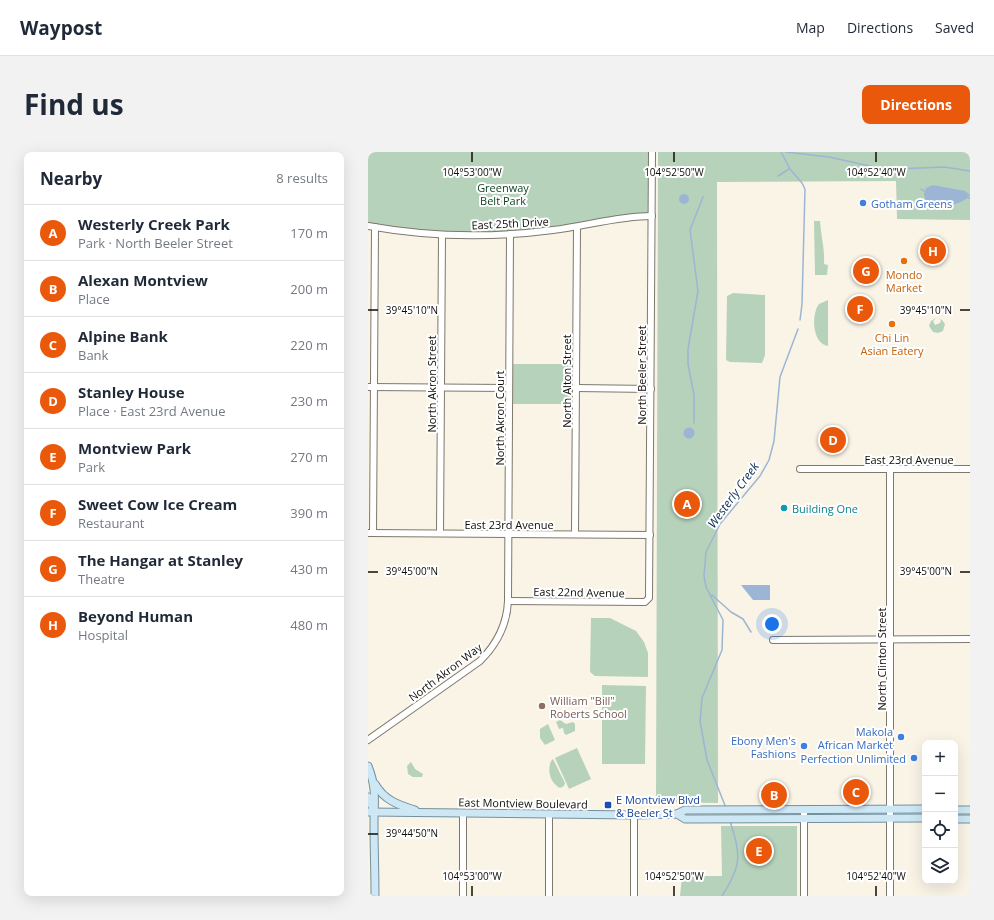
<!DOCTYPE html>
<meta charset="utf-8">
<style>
:root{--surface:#fff;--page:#f2f2f3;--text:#1f2937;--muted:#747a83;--line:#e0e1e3;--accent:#ea580c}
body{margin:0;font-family:"Open Sans",sans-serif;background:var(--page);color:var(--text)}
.controls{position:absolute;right:12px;bottom:12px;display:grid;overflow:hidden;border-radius:8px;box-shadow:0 4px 16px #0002}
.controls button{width:36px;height:36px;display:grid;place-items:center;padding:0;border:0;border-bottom:1px solid var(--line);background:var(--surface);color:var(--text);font:20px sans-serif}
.you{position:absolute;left:404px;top:472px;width:14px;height:14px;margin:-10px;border:3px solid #fff;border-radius:50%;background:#1a73e8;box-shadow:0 0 0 6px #1a73e833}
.badge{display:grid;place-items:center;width:26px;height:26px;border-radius:50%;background:var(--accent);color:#fff;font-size:13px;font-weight:700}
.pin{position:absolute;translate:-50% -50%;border:2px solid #fff;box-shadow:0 1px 4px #0006}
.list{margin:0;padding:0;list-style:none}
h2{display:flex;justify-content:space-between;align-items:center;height:52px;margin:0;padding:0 16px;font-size:17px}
h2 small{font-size:13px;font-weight:400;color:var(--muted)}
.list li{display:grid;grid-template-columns:26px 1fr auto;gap:12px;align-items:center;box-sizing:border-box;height:56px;padding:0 16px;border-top:1px solid var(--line)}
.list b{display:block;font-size:15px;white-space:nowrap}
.list p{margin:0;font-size:13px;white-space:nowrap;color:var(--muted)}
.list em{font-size:13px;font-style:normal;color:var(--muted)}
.icon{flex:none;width:22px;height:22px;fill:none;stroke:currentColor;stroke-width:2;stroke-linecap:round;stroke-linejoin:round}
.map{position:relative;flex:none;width:602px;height:744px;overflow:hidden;border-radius:8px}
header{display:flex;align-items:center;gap:24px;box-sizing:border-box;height:56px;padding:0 20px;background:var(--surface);border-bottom:1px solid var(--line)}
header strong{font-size:19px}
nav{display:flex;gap:22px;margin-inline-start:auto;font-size:14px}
.intro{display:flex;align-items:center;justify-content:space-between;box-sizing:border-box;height:96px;padding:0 24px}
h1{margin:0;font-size:28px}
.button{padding:10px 18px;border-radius:8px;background:var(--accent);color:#fff;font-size:14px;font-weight:700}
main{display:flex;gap:24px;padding:0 24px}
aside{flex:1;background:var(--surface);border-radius:8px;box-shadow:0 4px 16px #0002}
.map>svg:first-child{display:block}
</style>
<header>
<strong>Waypost</strong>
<nav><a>Map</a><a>Directions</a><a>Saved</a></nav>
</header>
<div class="intro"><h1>Find us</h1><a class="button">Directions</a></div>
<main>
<aside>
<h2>Nearby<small>8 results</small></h2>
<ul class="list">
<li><span class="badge">A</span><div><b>Westerly Creek Park</b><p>Park · North Beeler Street</p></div><em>170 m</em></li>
<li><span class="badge">B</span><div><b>Alexan Montview</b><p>Place</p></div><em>200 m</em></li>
<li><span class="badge">C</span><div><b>Alpine Bank</b><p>Bank</p></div><em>220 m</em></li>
<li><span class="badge">D</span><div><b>Stanley House</b><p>Place · East 23rd Avenue</p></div><em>230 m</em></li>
<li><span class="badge">E</span><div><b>Montview Park</b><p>Park</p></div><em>270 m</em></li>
<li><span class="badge">F</span><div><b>Sweet Cow Ice Cream</b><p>Restaurant</p></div><em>390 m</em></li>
<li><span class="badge">G</span><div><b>The Hangar at Stanley</b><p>Theatre</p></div><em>430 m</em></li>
<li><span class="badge">H</span><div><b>Beyond Human</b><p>Hospital</p></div><em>480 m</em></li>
</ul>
</aside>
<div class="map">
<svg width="602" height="744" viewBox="0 0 602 744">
<rect width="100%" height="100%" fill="#faf4e7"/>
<g fill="#b6d2bb">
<path d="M 0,0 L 284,0 L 284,64 L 215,74 L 107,83 L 0,74 Z"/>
<path d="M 290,0 L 602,0 L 602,68 L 529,67 L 528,29 L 349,30 L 350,651 L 288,650 Z"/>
<path d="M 446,69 L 452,69 C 453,84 457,97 456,112 L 460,113 L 459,123 L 447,123 Z"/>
<path d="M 365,141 L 397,143 L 397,203 L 394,211 L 362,210 L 358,208 L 359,144 Z"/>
<path d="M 460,148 L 460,194 C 444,192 443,162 451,152 Z"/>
<path d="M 568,166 L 565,169 L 567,173 L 572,171 L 573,168 L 569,166 L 574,168 L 577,172 L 575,179 L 570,181 L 565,180 L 561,174 L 563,169 Z"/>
<rect x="141" y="212" width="67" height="40"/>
<path d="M 223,466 L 242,466 L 268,479 L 276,490 L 280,501 L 280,525 L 227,524 L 222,520 Z"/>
<path d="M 234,533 L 278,534 L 277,612 L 234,612 Z"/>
<path d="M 192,568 L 198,572 L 205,570 L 207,572 L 207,579 L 198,583 L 196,581 L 195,576 L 191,577 L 188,570 Z"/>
<path d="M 180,572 L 187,588 L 177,593 L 172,586 L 172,577 Z"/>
<path d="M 209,596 L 223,627 L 201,637 L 187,606 Z"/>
<path d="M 185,607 L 197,631 L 196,634 L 192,636 C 182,631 179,619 183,609 Z"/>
<path d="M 43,610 L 47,617 L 55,622 L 54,625 L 45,625 L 40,622 L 39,614 Z"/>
<path d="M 353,674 L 429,674 L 429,744 L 312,744 L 314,724 L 354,724 Z"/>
</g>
<g fill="#9db5d4">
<path d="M 565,33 L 597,39 L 602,43 C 594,54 566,58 557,47 L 556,42 L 558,36 Z"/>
<circle cx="316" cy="47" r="5"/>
<circle cx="321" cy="281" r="5.5"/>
<path d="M 373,433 L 402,433 L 402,448 L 385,448 Z"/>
</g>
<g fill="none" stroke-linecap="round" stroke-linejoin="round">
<g stroke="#9db5d4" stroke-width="1.5">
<path d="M 413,0 L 422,17 L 434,31 L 437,37 L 434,152 L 432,168"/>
<path d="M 418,0 L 461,5 L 511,16 L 528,17 L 576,15 L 602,19"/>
<path d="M 530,18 L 537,22"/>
<path d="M 410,24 L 421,17"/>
<path d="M 553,37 L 556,39"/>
<path d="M 600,46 L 602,46"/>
<path d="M 326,271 L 326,243 L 320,212 L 320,197 L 330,139 L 322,78 L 335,45"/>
<path d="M 342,444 L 344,443 L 363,460 L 375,467 L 383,480"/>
<path d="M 358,656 L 339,608 L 332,569 L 334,546 L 354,498 L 355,468 L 338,435 L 336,424 L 338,400 L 352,372 L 392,324 L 401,308 L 406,289 L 412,225 L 430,177"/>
<path d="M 354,744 C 374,713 373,704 362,669"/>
</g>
<defs>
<g id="minor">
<path d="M 0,74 C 61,85 124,86 185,78 C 218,74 250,64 284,64"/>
<path d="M 0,235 L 141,236"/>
<path d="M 208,236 L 283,237"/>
<path d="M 432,317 L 602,317"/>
<path d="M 522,317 L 522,744"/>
<path d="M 0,381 L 282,383"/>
<path d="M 5,381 L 7,75"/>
<path d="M 72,381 L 74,83"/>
<path d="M 207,382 L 209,75"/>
<path d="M 140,449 L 277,450 L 281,446 L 284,0"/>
<path d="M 405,488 L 602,487"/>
<path d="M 0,588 L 112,509 C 129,492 139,473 140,449 L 142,82"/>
<path d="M 436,658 L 436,744"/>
<path d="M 95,661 L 95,744"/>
<path d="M 181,662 L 181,744"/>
<path d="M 266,744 L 266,663"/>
</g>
<g id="major">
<path d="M 0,614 C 9,637 6,648 6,672 C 6,696 7,720 7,744"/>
<path d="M 7,632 C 16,648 30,653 47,658"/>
<path d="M 0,645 L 6,659"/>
<path d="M 587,658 L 602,658"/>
<path d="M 0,660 L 266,663 L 309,662 L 317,658 L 557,657"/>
<path d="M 309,662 L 317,667 L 557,666"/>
<path d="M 587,667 L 602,667"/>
</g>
</defs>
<use href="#minor" stroke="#7e786d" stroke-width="8"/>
<use href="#major" stroke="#74909e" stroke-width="9"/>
<use href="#minor" stroke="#fff" stroke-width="6"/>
<use href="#major" stroke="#cde7f5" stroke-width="7"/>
</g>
<path fill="none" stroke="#0e0c08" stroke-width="1.5" d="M 104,0 L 104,10M 306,0 L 306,10M 508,0 L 508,10M 0,158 L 10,158M 592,158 L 602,158M 0,420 L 10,420M 592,420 L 602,420M 0,682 L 10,682M 104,734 L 104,744M 306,734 L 306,744M 508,734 L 508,744"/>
<g fill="#3f7fe0" stroke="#fff" stroke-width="1.5">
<circle cx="495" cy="51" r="4"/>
<circle cx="533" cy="585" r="4"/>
<circle cx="436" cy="594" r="4"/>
<circle cx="546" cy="606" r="4"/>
</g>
<g fill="#e8710a" stroke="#fff" stroke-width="1.5">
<circle cx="536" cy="109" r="4"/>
<circle cx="524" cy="172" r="4"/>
</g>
<circle fill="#0f9aa8" stroke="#fff" stroke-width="1.5" cx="416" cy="356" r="4"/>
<circle fill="#8d6e63" stroke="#fff" stroke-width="1.5" cx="174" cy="554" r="4"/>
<rect fill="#1a4fb4" stroke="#fff" stroke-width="1.5" x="236" y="649" width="8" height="8" rx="2"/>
<g text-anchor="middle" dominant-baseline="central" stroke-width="4" stroke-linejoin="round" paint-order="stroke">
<g font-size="11" fill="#073f1d" stroke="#fff">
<text x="135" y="35">Greenway<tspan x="135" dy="13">Belt Park</tspan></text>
</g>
<g font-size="11" fill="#366cbe" stroke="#fff" text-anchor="end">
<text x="503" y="51" text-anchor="start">Gotham Greens</text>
<text x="525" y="579">Makola<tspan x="525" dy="13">African Market</tspan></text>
<text x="428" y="588">Ebony Men's<tspan x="428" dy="13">Fashions</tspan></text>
<text x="538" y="606">Perfection Unlimited</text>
</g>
<g font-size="11" fill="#0e0c08" stroke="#fff">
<text transform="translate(142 71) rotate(-3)">East 25th Drive</text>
<text transform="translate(273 223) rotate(-90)">North Beeler Street</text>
<text transform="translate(198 229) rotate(-90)">North Alton Street</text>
<text transform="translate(63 232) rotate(-90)">North Akron Street</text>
<text transform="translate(131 266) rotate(-90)">North Akron Court</text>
<text x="541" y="307">East 23rd Avenue</text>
<text x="141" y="372">East 23rd Avenue</text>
<text transform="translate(211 440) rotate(1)">East 22nd Avenue</text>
<text transform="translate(513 507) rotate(-90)">North Clinton Street</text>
<text transform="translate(77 520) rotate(-37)">North Akron Way</text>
<text transform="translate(155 651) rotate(1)">East Montview Boulevard</text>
</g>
<g font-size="11" fill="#c56008" stroke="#fff">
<text x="536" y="122">Mondo<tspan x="536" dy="13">Market</tspan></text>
<text x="524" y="185">Chi Lin<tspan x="524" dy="13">Asian Eatery</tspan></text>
</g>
<g font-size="11" fill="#0d838f" stroke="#fff" text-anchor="start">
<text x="424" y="356">Building One</text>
</g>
<g font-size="11" fill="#785e54" stroke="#fff" text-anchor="start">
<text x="182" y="548">William "Bill"<tspan x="182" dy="13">Roberts School</tspan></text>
</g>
<g font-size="11" fill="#164399" stroke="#fff" text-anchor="start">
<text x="248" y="647">E Montview Blvd<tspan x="248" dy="13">&amp; Beeler St</tspan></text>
</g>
<g font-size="12" font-style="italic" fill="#0a2d54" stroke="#fff">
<text transform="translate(365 343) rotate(-54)">Westerly Creek</text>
</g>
</g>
<g font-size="10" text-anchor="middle" fill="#0e0c08" stroke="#fff" stroke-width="4" stroke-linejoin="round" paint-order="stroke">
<text x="104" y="24">104°53'00"W</text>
<text x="306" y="24">104°52'50"W</text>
<text x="508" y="24">104°52'40"W</text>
<text x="44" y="162">39°45'10"N</text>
<text x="558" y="162">39°45'10"N</text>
<text x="44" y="423">39°45'00"N</text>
<text x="558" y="423">39°45'00"N</text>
<text x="44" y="685">39°44'50"N</text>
<text x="104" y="728">104°53'00"W</text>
<text x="306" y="728">104°52'50"W</text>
<text x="508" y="728">104°52'40"W</text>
</g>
</svg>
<div class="controls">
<button>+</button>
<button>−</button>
<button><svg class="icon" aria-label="locate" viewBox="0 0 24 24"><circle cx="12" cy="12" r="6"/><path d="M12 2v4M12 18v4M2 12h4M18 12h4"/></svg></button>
<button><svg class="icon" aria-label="layers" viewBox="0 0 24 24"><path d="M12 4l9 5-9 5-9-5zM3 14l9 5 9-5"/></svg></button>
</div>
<div class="you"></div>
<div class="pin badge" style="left:319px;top:352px">A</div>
<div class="pin badge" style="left:406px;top:643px">B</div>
<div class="pin badge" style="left:488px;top:640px">C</div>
<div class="pin badge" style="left:465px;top:288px">D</div>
<div class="pin badge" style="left:391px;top:699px">E</div>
<div class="pin badge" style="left:492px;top:157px">F</div>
<div class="pin badge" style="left:498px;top:119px">G</div>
<div class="pin badge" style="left:565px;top:99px">H</div>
</div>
</main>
